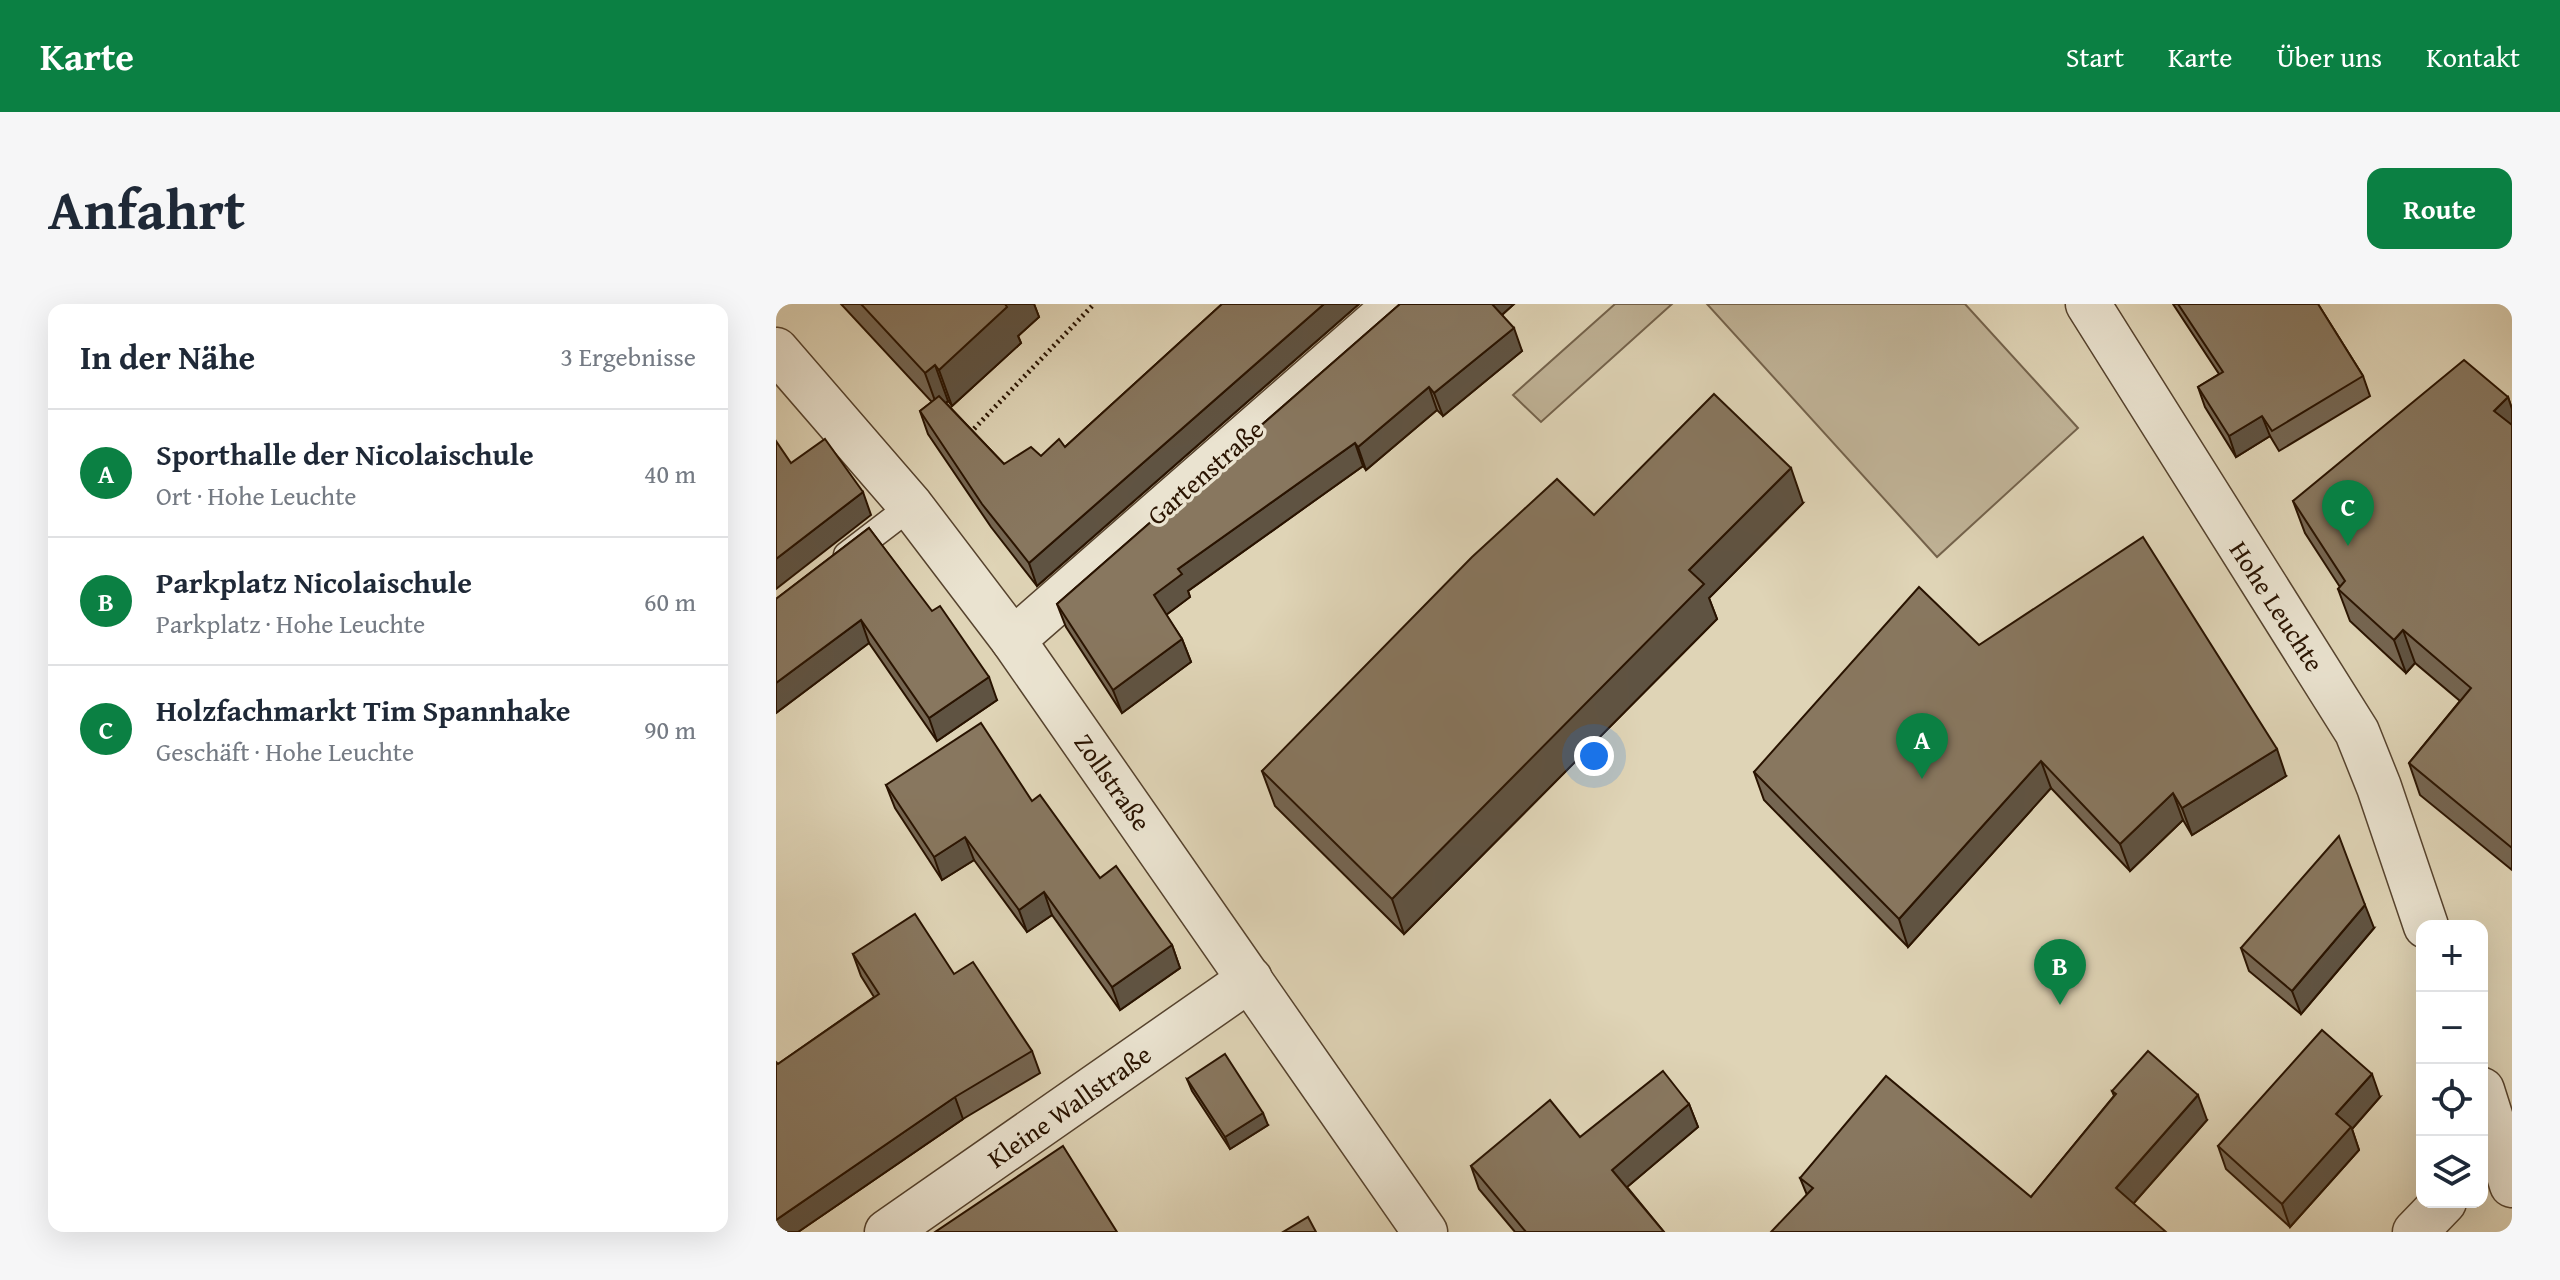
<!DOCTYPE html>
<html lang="de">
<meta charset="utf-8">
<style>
:root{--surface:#fff;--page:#f6f6f7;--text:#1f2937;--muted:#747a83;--line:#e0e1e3;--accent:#0b8043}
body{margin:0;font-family:"Gentium Book Plus",serif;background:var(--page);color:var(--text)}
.controls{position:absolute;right:24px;bottom:24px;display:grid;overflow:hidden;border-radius:16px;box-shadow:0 8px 32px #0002}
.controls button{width:72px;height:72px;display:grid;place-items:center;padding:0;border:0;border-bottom:2px solid var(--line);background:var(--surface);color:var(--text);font:40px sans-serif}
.you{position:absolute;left:818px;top:452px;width:28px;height:28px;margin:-20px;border:6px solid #fff;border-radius:50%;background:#1a73e8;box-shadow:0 0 0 12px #1a73e833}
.badge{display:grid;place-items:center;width:52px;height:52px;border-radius:50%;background:var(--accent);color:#fff;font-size:26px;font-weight:700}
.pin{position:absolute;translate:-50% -66px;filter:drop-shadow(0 2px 4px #0008)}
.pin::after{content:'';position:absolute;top:42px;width:28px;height:24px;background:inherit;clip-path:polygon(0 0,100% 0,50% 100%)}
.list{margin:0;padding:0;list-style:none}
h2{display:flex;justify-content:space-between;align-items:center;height:104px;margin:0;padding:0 32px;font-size:34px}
h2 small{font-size:26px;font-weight:400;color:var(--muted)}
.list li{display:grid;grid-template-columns:52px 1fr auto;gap:24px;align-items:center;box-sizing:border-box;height:128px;padding:0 32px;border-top:2px solid var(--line)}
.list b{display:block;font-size:30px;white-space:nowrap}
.list p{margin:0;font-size:26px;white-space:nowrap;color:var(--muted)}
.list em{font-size:26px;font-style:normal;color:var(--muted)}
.icon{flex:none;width:44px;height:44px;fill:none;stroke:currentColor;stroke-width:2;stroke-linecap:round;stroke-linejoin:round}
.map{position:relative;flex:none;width:1736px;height:928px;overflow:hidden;border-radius:16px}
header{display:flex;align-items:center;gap:48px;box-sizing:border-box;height:112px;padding:0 40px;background:var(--accent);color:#fff}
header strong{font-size:38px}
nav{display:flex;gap:44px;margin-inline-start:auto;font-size:28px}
.intro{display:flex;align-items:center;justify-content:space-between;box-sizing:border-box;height:192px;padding:0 48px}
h1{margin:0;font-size:56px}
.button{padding:20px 36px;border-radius:16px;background:var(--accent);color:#fff;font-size:28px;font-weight:700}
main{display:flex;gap:48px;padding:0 48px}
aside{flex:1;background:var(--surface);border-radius:16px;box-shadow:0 8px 32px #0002}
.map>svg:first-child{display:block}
</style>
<header>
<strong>Karte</strong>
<nav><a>Start</a><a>Karte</a><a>Über uns</a><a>Kontakt</a></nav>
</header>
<div class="intro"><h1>Anfahrt</h1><a class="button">Route</a></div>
<main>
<aside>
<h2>In der Nähe<small>3 Ergebnisse</small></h2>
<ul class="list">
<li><span class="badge">A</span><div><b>Sporthalle der Nicolaischule</b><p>Ort · Hohe Leuchte</p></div><em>40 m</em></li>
<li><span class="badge">B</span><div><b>Parkplatz Nicolaischule</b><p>Parkplatz · Hohe Leuchte</p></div><em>60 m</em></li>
<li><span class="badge">C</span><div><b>Holzfachmarkt Tim Spannhake</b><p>Geschäft · Hohe Leuchte</p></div><em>90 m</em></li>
</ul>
</aside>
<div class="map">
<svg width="1736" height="928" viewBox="0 0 1736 928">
<rect width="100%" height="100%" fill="#dfd4b6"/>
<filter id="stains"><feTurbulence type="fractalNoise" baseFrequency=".0025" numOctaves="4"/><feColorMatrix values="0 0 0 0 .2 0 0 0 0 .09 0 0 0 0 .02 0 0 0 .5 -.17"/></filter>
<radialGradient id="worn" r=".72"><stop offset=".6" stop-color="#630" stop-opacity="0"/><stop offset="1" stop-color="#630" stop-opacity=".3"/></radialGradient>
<g fill="#c0b397" stroke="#74634c" stroke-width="2">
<path d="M 839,0 L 896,0 L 765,118 L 737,91 Z"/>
<path d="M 931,0 L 1189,0 L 1302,124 L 1161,253 Z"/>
</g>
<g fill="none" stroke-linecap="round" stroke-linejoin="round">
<defs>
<path id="lane" d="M 71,251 L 135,202"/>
<g id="street">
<path d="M 1312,0 L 1581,428 L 1603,483 L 1650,622"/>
<path d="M 0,46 L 135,202 L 237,336 L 649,928"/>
<path d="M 237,336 L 621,0"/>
<path d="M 1706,786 L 1736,881"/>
<path d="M 111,928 L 474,675"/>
<path d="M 1639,928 L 1668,898"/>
</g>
</defs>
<use href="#lane" stroke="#56432e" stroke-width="29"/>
<use href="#street" stroke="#56432e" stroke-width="47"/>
<path stroke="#291300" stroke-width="5" stroke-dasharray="2 4" stroke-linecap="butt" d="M 194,129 L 318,0"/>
<use href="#lane" stroke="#eae3d0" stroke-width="26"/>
<use href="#street" stroke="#eae3d0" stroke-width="44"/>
</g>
<g fill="#756652" stroke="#291300" stroke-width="2">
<path d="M 65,0 L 258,0 L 263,13 L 242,32 L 245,39 L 176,102 L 172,97 L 170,99 L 228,160 L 265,152 L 289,143 L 446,0 L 583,0 L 261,282 L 215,223 L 152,130 L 144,107 L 156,98 Z"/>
<path d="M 624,0 L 738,0 L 726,11 L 746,47 L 667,112 L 661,106 L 590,166 L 587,162 L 412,287 L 414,293 L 390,311 L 406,335 L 415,358 L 346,409 L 290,323 L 281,300 Z"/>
<path d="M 1397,0 L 1542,0 L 1587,72 L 1594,92 L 1503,147 L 1494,132 L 1460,153 L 1429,103 L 1422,83 L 1443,70 Z"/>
<path d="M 1732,93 L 1736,105 L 1736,566 L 1644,491 L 1633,459 L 1684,397 L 1639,359 L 1630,369 L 1574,317 L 1562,285 L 1564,283 L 1529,229 L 1517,197 Z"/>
<path d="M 1027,199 L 933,294 L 941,315 L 628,630 L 499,502 L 486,467 L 818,211 Z"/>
<path d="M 93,224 L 221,396 L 161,437 L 93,339 L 0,409 L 0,295 Z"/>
<path d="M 1203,341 L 1510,472 L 1416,531 L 1407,516 L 1354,567 L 1275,484 L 1132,643 L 988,496 L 978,468 Z"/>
<path d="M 110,481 L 256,497 L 324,574 L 396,641 L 404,664 L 344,706 L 276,611 L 251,628 L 198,556 L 166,576 L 119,504 Z"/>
<path d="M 1598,624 L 1525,710 L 1473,667 L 1465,644 Z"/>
<path d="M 77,650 L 178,670 L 256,747 L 264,769 L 187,815 L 22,928 L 0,928 L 2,760 L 98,693 L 85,672 Z"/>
<path d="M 411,775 L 492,821 L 454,845 L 416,787 Z"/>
<path d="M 1336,787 L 1431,816 L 1357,900 L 1031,891 L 1024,874 L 1255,893 L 1338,792 Z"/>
<path d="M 1604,793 L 1576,825 L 1583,846 L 1514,923 L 1450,865 L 1442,842 Z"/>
<path d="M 913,800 L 922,823 L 851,883 L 888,928 L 739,928 L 703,885 L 695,862 L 804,833 Z"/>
</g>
<g fill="#5f5342" stroke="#291300" stroke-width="2">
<path d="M 227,0 L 258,0 L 263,13 L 242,32 L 245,39 L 176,102 L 163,66 Z"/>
<path d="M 548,0 L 583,0 L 261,282 L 253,259 Z"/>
<path d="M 713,0 L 738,0 L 719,17 Z"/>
<path d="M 738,24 L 746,47 L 667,112 L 658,89 Z"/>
<path d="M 159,61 L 172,97 L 162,105 L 149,69 Z"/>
<path d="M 653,83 L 661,106 L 590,166 L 582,143 Z"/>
<path d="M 1732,93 L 1736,105 L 1736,133 L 1718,107 Z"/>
<path d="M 1486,112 L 1494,132 L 1460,153 L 1453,132 Z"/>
<path d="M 579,139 L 587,162 L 412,287 L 414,293 L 386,314 L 378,291 L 402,265 Z"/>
<path d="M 1015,164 L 1027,199 L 933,294 L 941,315 L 628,630 L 616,595 L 913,266 Z"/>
<path d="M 87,188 L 95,211 L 0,285 L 0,255 Z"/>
<path d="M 85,316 L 93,339 L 0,409 L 0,379 Z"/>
<path d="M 1627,326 L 1639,359 L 1630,369 L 1618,336 Z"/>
<path d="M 406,335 L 415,358 L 346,409 L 337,386 Z"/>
<path d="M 213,373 L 221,396 L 161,437 L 153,414 Z"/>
<path d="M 1501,445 L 1510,472 L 1416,531 L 1406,504 Z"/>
<path d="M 1265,457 L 1275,484 L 1132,643 L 1123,615 Z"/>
<path d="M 1397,489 L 1407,516 L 1354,567 L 1344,540 Z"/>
<path d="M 189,533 L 198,556 L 166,576 L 158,553 Z"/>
<path d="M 268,588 L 276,611 L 251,628 L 243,606 Z"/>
<path d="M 1589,601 L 1598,624 L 1525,710 L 1516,687 Z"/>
<path d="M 396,641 L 404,664 L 344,706 L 336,683 Z"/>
<path d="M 1596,770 L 1604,793 L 1576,825 L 1583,846 L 1514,923 L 1506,900 L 1560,810 Z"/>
<path d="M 1422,791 L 1431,816 L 1349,909 L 1340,884 Z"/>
<path d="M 179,793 L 187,815 L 22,928 L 0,928 L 0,916 Z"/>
<path d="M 913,800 L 922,823 L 844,889 L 836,866 Z"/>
<path d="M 487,809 L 492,821 L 454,845 L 449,833 Z"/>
</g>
<g fill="#88775f" stroke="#291300" stroke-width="2">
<path d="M 85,0 L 229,0 L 231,3 L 163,66 L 159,61 L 149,69 Z"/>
<path d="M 446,0 L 548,0 L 253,259 L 206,200 L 144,107 L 163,92 L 228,160 L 255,143 L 265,152 L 283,135 L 289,143 Z"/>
<path d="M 624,0 L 716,0 L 738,24 L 658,89 L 653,83 L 582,143 L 579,139 L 402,265 L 406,270 L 378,291 L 406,335 L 337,386 L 281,300 Z"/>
<path d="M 1402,0 L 1542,0 L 1587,72 L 1496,127 L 1486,112 L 1453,132 L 1422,83 L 1447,68 Z"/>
<path d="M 1688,56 L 1732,93 L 1718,107 L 1736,121 L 1736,544 L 1633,459 L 1695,384 L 1627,326 L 1618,336 L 1562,285 L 1569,277 L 1517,197 Z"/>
<path d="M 938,90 L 1015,164 L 913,266 L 928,280 L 616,595 L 486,467 L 696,253 L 781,175 L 818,211 Z"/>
<path d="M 49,135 L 87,188 L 0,255 L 0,137 L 15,159 Z"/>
<path d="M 93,224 L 156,307 L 164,302 L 213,373 L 153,414 L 85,316 L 0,379 L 0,295 Z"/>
<path d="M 1367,233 L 1501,445 L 1406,504 L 1397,489 L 1344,540 L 1265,457 L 1123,615 L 978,468 L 1143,283 L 1203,341 Z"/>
<path d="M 205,419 L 256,497 L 264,491 L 324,574 L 340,562 L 396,641 L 336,683 L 268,588 L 243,606 L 189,533 L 158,553 L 110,481 Z"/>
<path d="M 1563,532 L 1589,601 L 1516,687 L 1465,644 Z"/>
<path d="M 139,610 L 178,670 L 197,658 L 256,747 L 179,793 L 0,916 L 0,758 L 2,760 L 103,690 L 77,650 Z"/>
<path d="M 1546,726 L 1596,770 L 1560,810 L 1575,823 L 1506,900 L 1442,842 Z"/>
<path d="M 1372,747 L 1422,791 L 1340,884 L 1390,928 L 995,928 L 1037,884 L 1024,874 L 1110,772 L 1255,893 L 1340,790 L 1336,787 Z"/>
<path d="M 449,750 L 487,809 L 449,833 L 411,775 Z"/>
<path d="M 887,767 L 913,800 L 836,866 L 888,928 L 750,928 L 695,862 L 774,796 L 804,833 Z"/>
<path d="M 287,842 L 341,928 L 159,928 Z"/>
<path d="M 532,913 L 540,928 L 507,928 Z"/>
</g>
<g text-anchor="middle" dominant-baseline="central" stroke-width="7" stroke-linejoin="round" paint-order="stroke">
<g font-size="26" fill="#291300" stroke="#eae3d0">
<text transform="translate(429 168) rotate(-41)">Gartenstraße</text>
<text transform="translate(1501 302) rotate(57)">Hohe Leuchte</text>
<text transform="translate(337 478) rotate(55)">Zollstraße</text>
<text transform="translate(293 802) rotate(-35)">Kleine Wallstraße</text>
</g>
</g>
<rect width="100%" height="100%" filter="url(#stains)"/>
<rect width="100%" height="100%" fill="url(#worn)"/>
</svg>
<div class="controls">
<button>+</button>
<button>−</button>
<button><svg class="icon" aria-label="locate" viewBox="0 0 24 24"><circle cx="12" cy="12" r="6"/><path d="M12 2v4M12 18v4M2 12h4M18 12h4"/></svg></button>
<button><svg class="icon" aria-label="layers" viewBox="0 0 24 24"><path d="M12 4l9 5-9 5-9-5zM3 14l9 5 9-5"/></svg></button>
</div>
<div class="you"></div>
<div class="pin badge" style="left:1146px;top:475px">A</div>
<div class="pin badge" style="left:1284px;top:701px">B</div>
<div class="pin badge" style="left:1572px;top:242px">C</div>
</div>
</main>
